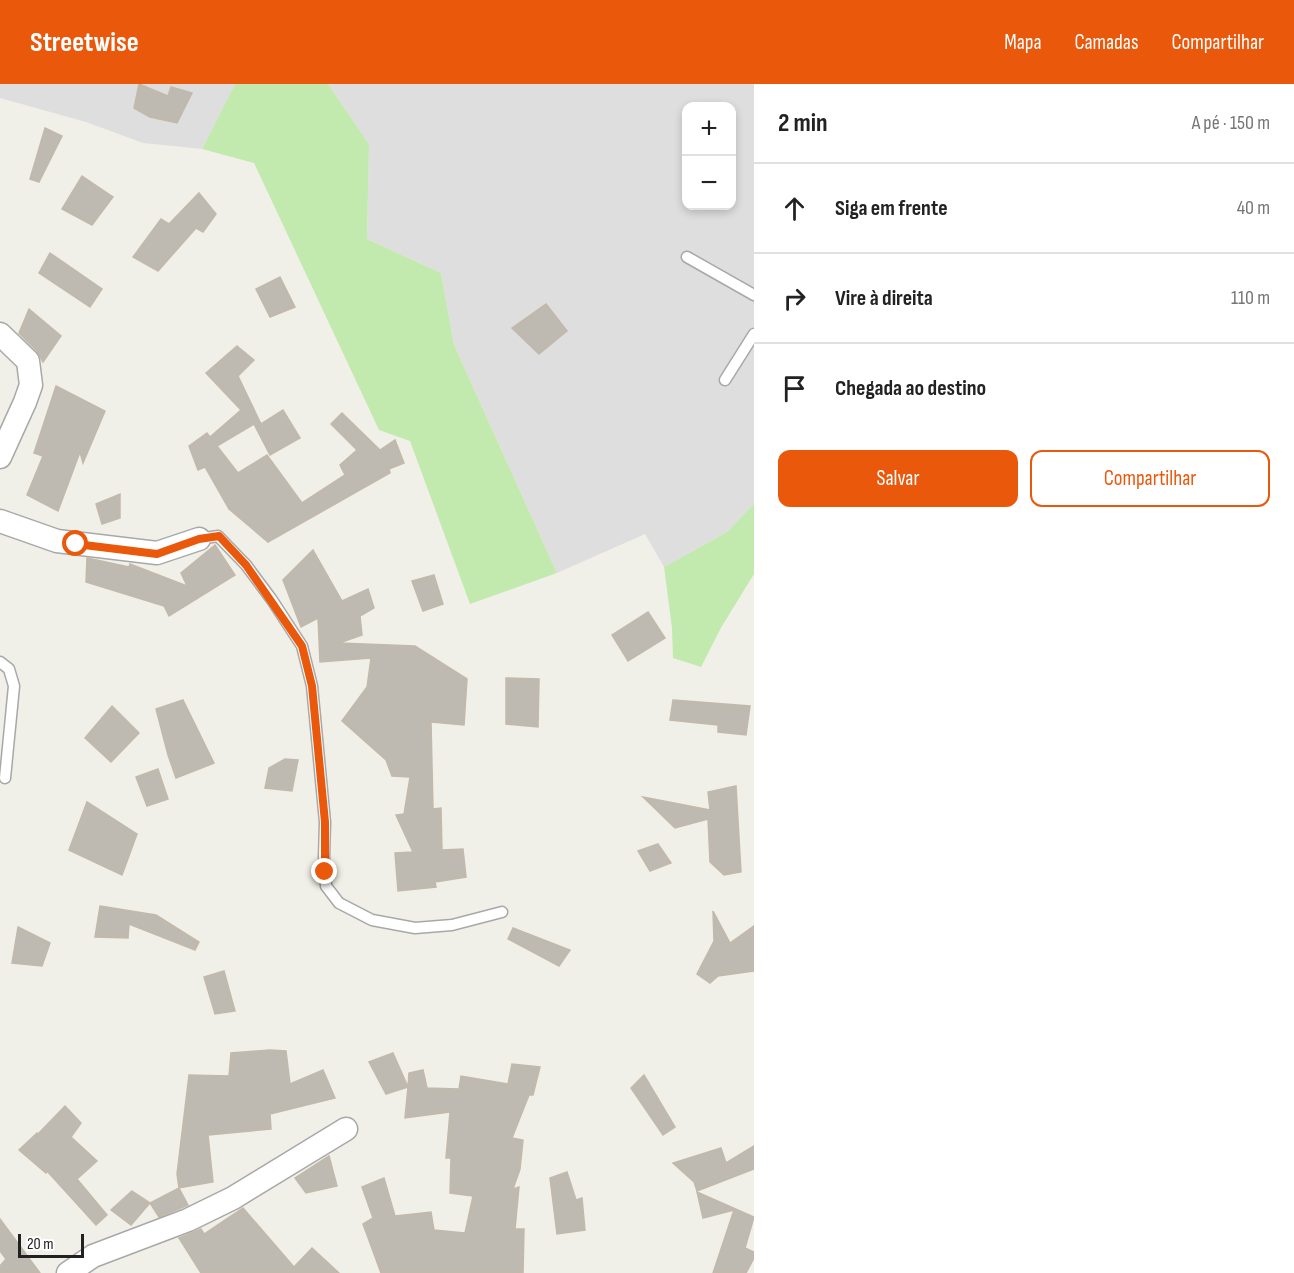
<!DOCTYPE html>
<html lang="pt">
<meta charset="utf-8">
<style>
:root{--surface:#fff;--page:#f2f2f2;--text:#222;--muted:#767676;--line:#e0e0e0;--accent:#ea580c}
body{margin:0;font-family:"Sofia Sans Condensed",sans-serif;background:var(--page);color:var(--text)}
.controls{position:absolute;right:18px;top:18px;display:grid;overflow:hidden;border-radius:12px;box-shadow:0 3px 9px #0003}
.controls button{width:54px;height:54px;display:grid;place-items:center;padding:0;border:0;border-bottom:2px solid var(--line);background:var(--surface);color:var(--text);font:30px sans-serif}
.scale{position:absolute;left:18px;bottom:15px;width:66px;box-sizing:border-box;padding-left:6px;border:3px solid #212121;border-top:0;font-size:16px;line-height:21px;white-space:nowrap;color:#212121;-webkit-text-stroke:4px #fff;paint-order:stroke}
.stop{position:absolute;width:18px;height:18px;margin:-14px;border:4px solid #ea580c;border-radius:50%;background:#fff}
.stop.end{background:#ea580c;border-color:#fff;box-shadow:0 2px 6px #0008}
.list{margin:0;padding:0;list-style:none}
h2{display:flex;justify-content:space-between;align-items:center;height:78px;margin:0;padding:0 24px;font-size:26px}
h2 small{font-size:20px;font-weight:400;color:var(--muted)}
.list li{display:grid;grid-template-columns:39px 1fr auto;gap:18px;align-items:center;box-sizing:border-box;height:90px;padding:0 24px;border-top:2px solid var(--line)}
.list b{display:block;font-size:22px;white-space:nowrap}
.list em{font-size:20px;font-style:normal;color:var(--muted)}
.actions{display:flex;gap:12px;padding:18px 24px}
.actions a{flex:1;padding:14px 0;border:2px solid var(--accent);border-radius:12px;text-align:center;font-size:21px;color:var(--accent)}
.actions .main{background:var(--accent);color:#fff}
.icon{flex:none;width:33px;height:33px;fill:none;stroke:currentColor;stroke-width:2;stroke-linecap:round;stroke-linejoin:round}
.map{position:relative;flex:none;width:754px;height:1189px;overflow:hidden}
header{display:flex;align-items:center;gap:36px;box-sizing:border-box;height:84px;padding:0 30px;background:var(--accent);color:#fff}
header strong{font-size:28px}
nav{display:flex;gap:33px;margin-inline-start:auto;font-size:21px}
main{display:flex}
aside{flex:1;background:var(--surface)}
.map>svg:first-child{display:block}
</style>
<header>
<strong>Streetwise</strong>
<nav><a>Mapa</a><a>Camadas</a><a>Compartilhar</a></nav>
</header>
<main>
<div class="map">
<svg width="754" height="1189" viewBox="0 0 754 1189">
<rect width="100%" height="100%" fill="#f1f0e8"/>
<g fill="#dfdede" fill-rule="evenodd">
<path d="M 0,0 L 235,0 L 202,65 L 143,59 L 86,38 L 0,14 Z"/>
<path d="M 328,0 L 754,0 L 754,420 L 727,448 L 664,483 L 645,450 L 557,489 L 454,261 L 441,189 L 367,155 L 369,60 ZM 686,22 L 732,22 L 732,122 L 686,122 Z"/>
</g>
<g fill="#c2eaaf">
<path d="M 235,0 L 328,0 L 369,60 L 367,155 L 441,189 L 454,261 L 557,489 L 470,520 L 410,357 L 379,346 L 254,79 L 202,65 Z"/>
<path d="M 754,420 L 754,490 L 722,542 L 701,583 L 673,574 L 672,544 L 664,483 L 727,448 Z"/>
</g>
<g fill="#beb9b1" stroke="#c3b9aa" stroke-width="1.5">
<path d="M 139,0 L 168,12 L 171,3 L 192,9 L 177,39 L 150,33 L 134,24 Z"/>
<path d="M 45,44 L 62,52 L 39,98 L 30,95 Z"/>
<path d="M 82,92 L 113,113 L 92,141 L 62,125 Z"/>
<path d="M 199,109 L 216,130 L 203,148 L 196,144 L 158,187 L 133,173 L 161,135 L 169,140 Z"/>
<path d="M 50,169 L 102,205 L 90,223 L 39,189 Z"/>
<path d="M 280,193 L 295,223 L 270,233 L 256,205 Z"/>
<path d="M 546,220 L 567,247 L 539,270 L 512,244 Z"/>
<path d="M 29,225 L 61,252 L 43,278 L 37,267 L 19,249 Z"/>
<path d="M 237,262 L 254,276 L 238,292 L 261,340 L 283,326 L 300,354 L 270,371 L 254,340 L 217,362 L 238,389 L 267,371 L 302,419 L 345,391 L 340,381 L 357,366 L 331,340 L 342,329 L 380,366 L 395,356 L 404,379 L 389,385 L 390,389 L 268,458 L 229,425 L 205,383 L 198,386 L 189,362 L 207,349 L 210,353 L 241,326 L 206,289 Z"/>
<path d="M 56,302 L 105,327 L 83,379 L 80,368 L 58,427 L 27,411 L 43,372 L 34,369 Z"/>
<path d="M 120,410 L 120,434 L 102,440 L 96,420 Z"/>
<path d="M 215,461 L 235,491 L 169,532 L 164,522 L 86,498 L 87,474 L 129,483 L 130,480 L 187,502 L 181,489 Z"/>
<path d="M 313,466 L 342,517 L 368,505 L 374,524 L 360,532 L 362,551 L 339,559 L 415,562 L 467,595 L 464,641 L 431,638 L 433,725 L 441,724 L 442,766 L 463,765 L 466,793 L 435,798 L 436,803 L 398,807 L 395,769 L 413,768 L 396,731 L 404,730 L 410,693 L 392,692 L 386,676 L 342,637 L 367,603 L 371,574 L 320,578 L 318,534 L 301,543 L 283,496 Z"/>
<path d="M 434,491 L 443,520 L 423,527 L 412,497 Z"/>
<path d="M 648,528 L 665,554 L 628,577 L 612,551 Z"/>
<path d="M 506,594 L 539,595 L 538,643 L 506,640 Z"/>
<path d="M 183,616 L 214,679 L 176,694 L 168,671 L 156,625 Z"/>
<path d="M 673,616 L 750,622 L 746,651 L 718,648 L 718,641 L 670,636 Z"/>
<path d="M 112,622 L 139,649 L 111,678 L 85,654 Z"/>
<path d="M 285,675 L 298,676 L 292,707 L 265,704 L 269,684 Z"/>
<path d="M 158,685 L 168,715 L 147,722 L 136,693 Z"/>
<path d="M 736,702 L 741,788 L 724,791 L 710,778 L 708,735 L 675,744 L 643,713 L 710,726 L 708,708 Z"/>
<path d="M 87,718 L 137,750 L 122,791 L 69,766 Z"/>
<path d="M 658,760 L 671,779 L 650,787 L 638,767 Z"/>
<path d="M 100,822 L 156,831 L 199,858 L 195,866 L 129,840 L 128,854 L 95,853 Z"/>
<path d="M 713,827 L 730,859 L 754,842 L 754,887 L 718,892 L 710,899 L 697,890 L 714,857 Z"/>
<path d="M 18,843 L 50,859 L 42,882 L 12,879 Z"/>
<path d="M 513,844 L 570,866 L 559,882 L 508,855 Z"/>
<path d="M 224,887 L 235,927 L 215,930 L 204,893 Z"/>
<path d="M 270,966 L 286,967 L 290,1000 L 323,986 L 335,1014 L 270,1030 L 271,1045 L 208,1051 L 213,1098 L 179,1104 L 177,1090 L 189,991 L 229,992 L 231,969 Z"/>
<path d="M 393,969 L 408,1003 L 409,989 L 423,986 L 427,1004 L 459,1005 L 461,992 L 508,1000 L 512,980 L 540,983 L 533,1011 L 529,1011 L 512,1054 L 523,1056 L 520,1085 L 513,1105 L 519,1103 L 515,1145 L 524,1145 L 523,1189 L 381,1189 L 363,1140 L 373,1134 L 362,1103 L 384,1094 L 395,1132 L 431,1128 L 434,1146 L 465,1149 L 473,1112 L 450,1109 L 451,1074 L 446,1074 L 450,1028 L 405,1034 L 408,1003 L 386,1010 L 369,978 Z"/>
<path d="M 644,991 L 675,1043 L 663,1051 L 631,1004 Z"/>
<path d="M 65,1022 L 81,1039 L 71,1053 L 97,1077 L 77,1095 L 107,1131 L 96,1141 L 47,1087 L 46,1089 L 19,1066 L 37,1049 L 38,1050 Z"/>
<path d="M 754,1062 L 754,1085 L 697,1107 L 694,1098 L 673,1079 L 721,1064 L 726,1079 Z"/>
<path d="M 329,1072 L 337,1102 L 306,1109 L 295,1094 Z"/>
<path d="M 567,1088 L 576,1116 L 582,1114 L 585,1146 L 557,1150 L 550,1094 Z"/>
<path d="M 179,1104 L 188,1121 L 159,1133 L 150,1119 Z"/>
<path d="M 132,1107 L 150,1119 L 131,1141 L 111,1126 Z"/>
<path d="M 697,1108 L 754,1133 L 745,1164 L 754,1168 L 754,1174 L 746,1189 L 713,1189 L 734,1126 L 703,1134 Z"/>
<path d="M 243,1124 L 294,1183 L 312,1164 L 339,1189 L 201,1189 L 179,1154 L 201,1145 L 204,1150 Z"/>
<path d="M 0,1135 L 40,1189 L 0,1189 L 0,1182 L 6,1175 L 0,1167 Z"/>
</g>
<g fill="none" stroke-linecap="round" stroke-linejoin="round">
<defs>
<g id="service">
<path d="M 687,173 L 754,211"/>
<path d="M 725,296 L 754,250"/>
<path d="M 199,455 L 218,452 L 246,481 L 272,516 L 302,562 L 312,602 L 325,738 L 324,773 L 326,802 L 339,819 L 372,836 L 415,844 L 452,841 L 502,828"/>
<path d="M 0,578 L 9,585 L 14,602 L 5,694"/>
</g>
<g id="minor">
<path d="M 0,250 L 28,277 L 31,301 L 25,318 L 0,373"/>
<path d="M 0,437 L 57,457 L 157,469 L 199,455"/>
<path d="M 68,1189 L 93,1172 L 188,1136 L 233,1114 L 346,1045"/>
</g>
</defs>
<use href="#service" stroke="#a8a8a8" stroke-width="13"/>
<use href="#minor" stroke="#a8a8a8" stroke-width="25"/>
<use href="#service" stroke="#fff" stroke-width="10"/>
<use href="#minor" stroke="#fff" stroke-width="22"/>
</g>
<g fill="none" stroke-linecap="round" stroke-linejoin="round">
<path stroke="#ea580c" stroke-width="8" d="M 76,460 L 157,470 L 199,455 L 219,452 L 246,481 L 302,562 L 312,602 L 325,738 L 325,788"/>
</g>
</svg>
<div class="controls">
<button>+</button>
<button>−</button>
</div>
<div class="scale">20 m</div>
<div class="stop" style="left:76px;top:460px"></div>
<div class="stop end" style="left:325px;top:788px"></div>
</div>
<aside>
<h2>2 min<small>A pé · 150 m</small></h2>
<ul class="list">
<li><svg class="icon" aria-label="ahead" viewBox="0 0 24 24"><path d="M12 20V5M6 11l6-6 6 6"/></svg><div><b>Siga em frente</b></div><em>40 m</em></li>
<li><svg class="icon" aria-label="right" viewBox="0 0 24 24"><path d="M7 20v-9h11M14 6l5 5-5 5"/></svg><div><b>Vire à direita</b></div><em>110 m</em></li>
<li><svg class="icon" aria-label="arrive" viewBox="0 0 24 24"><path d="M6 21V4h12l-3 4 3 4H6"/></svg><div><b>Chegada ao destino</b></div></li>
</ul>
<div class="actions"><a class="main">Salvar</a><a>Compartilhar</a></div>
</aside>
</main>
